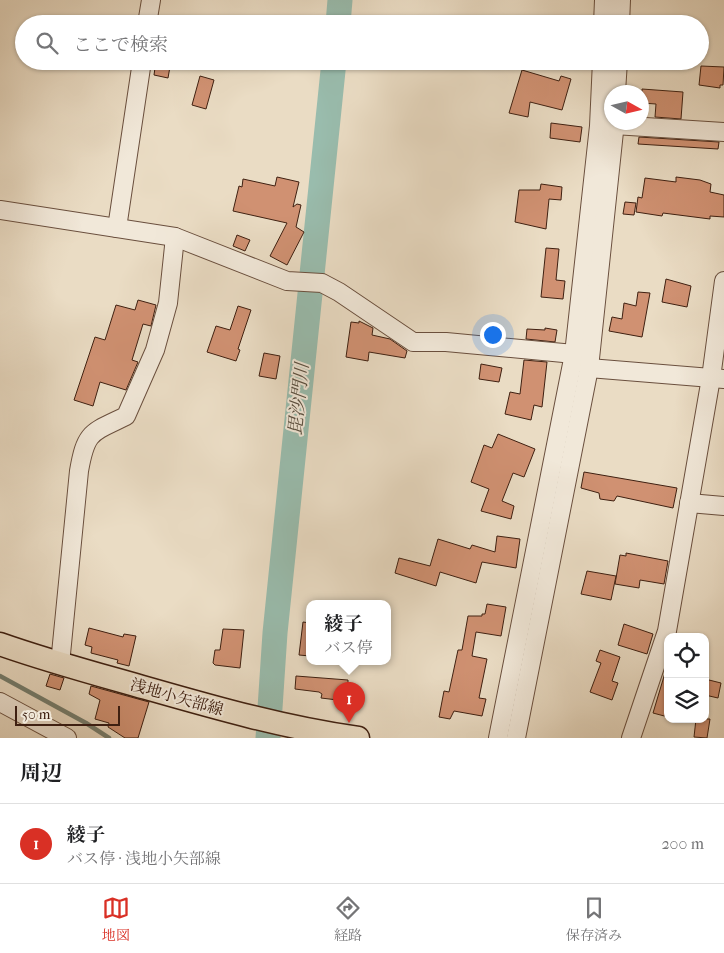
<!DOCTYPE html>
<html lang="ja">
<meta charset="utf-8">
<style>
:root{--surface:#fff;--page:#f2f2f2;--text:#202124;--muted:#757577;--line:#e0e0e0;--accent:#d93025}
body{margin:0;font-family:"IM FELL French Canon","Noto Serif JP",serif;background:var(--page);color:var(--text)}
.controls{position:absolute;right:15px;bottom:15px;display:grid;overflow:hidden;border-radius:10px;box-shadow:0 1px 4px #0004}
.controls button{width:45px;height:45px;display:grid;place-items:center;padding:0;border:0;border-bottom:1px solid var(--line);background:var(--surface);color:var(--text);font:25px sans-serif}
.compass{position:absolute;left:604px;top:85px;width:45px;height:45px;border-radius:50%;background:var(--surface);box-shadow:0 1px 4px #0004;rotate:98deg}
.scale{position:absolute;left:15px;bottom:12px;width:105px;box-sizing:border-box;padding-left:5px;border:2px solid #3f2011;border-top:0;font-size:14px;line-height:18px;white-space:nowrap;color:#3f2011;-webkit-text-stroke:4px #f1e8d9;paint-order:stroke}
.you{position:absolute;left:492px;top:334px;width:18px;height:18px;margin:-12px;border:4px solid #fff;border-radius:50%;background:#1a73e8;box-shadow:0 0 0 8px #1a73e833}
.badge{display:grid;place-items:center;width:32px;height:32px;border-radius:50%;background:var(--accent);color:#fff;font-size:16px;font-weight:700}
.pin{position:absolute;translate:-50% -41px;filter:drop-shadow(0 1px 2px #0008)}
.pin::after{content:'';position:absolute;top:26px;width:18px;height:15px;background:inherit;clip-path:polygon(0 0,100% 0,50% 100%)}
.popup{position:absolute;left:306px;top:600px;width:85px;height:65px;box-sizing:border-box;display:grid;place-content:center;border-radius:10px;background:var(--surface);filter:drop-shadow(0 1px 4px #0005);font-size:16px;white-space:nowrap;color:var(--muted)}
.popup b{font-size:19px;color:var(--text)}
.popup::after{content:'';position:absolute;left:50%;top:100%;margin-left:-10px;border:10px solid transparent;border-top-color:var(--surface)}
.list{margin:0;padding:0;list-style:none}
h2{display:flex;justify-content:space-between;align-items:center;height:65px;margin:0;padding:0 20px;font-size:21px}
h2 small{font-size:16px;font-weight:400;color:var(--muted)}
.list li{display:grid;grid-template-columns:32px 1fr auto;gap:15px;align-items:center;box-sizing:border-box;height:80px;padding:0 20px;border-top:1px solid var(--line)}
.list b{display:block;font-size:19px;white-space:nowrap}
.list p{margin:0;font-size:16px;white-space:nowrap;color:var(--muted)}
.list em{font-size:16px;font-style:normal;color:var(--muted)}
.icon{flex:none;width:28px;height:28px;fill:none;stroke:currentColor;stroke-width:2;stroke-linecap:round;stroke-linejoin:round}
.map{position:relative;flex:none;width:724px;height:738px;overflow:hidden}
.search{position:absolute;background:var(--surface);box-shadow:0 1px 4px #0004;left:15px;right:15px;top:15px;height:55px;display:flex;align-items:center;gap:12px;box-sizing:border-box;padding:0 18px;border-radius:28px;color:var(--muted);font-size:19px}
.sheet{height:145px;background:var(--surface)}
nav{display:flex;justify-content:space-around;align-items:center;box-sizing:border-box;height:70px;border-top:1px solid var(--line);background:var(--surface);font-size:14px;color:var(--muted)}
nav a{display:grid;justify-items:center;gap:2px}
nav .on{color:var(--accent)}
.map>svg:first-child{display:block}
</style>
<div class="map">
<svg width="724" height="738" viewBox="0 0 724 738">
<rect width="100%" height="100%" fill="#eadcc4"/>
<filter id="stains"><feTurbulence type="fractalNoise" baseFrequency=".004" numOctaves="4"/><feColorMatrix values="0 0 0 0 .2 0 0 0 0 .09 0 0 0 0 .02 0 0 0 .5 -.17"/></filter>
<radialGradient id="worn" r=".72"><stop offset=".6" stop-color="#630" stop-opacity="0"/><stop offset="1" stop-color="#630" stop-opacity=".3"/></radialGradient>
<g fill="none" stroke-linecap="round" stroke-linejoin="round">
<path stroke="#757e6f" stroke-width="4.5" d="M 0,676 L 86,723 L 109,738"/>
<g stroke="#99bcad" stroke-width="25">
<path d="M 338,24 L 340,0"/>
<path d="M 268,738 L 275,633 L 334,61"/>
</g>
</g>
<g fill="#d09172" stroke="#3f2011">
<path d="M 156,61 L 171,61 L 168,78 L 154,75 Z"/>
<path d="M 701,66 L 724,67 L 723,85 L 720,85 L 720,88 L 699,85 Z"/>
<path d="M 522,70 L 559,81 L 561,76 L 571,79 L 562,110 L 530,102 L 528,117 L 509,113 Z"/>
<path d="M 200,76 L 214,80 L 206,109 L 192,105 Z"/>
<path d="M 642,89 L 683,92 L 681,119 L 655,117 L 656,104 L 642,103 Z"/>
<path d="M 551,123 L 582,127 L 580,142 L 550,138 Z"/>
<path d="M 639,137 L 719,142 L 718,149 L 638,144 Z"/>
<path d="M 277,177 L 299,182 L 293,207 L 297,204 L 301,205 L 296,227 L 304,232 L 287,265 L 270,256 L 287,223 L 233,211 L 239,186 L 242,187 L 243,179 L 275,186 Z"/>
<path d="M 676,177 L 700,180 L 711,184 L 710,192 L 724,195 L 724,217 L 710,216 L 710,219 L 663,213 L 662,216 L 636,212 L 638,197 L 642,198 L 645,178 L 676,182 Z"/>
<path d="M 541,184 L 562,187 L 561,200 L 549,199 L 546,229 L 515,222 L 519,190 L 540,190 Z"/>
<path d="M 625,202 L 636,203 L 634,215 L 623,214 Z"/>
<path d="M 237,235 L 250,240 L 245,251 L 233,246 Z"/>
<path d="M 546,248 L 559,249 L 556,280 L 565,281 L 563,299 L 541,297 Z"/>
<path d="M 666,279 L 691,286 L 687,307 L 662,302 Z"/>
<path d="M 638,292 L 650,293 L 642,337 L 609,331 L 612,317 L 622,319 L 624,303 L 636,306 Z"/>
<path d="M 138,300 L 156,305 L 151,326 L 143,324 L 132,360 L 138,362 L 126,390 L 100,382 L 93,406 L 74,400 L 95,337 L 105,340 L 116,305 L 135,310 Z"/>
<path d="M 238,306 L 251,310 L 238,349 L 240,350 L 236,361 L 207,352 L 216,326 L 230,330 Z"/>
<path d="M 359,321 L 373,328 L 372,335 L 390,339 L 407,351 L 405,358 L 369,352 L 368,361 L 346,357 L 351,322 L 359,323 Z"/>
<path d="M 545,328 L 557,330 L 555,342 L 526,339 L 527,329 L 545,330 Z"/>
<path d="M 264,353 L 280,356 L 276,379 L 259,376 Z"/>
<path d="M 524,360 L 547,362 L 542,407 L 534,405 L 531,420 L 505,414 L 510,392 L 520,394 Z"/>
<path d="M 481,364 L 502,368 L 499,382 L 479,379 Z"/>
<path d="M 498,434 L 535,449 L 524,477 L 513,473 L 502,501 L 514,506 L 511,519 L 481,511 L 489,489 L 471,482 L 484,445 L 492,448 Z"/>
<path d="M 584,472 L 677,488 L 673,508 L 617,496 L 614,501 L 600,499 L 599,493 L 581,488 Z"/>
<path d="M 497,536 L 520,539 L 516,568 L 482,562 L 476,583 L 440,572 L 436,586 L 395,573 L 399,558 L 430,566 L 438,539 L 470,549 L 472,545 L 495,552 Z"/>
<path d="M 626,553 L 668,561 L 664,584 L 640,580 L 639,588 L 615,584 L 620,555 L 626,556 Z"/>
<path d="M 587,571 L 616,576 L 611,600 L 581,594 Z"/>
<path d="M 487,604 L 506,607 L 501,636 L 476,632 L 472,656 L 487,659 L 479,698 L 486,699 L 482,716 L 454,711 L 450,719 L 439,717 L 444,691 L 449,692 L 458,650 L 462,650 L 468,616 L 482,616 L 482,614 L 485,614 Z"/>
<path d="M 303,622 L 310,623 L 310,656 L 299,655 Z"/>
<path d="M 624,624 L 653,634 L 647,654 L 618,645 Z"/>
<path d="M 89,628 L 123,637 L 124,634 L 136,636 L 129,666 L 117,663 L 118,660 L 91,653 L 92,647 L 85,645 Z"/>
<path d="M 223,629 L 244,630 L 240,668 L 215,665 L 213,663 L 215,650 L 220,650 Z"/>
<path d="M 600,650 L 620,657 L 612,681 L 618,683 L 612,700 L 590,692 L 601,663 L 596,661 Z"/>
<path d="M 665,673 L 668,673 L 668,717 L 653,713 Z"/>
<path d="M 50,674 L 64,678 L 60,690 L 46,686 Z"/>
<path d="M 296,676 L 348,680 L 348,683 L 351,683 L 350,696 L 346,695 L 346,701 L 321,698 L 322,694 L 319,692 L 295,689 Z"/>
<path d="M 705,679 L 721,683 L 718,698 L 705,695 Z"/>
<path d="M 91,686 L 149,702 L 138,738 L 125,738 L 108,727 L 109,723 L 95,719 L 100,700 L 89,694 Z"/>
<path d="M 696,719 L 710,719 L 707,738 L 694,737 Z"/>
</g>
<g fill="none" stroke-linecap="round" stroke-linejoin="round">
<defs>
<g id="minor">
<path d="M 147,24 L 151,0"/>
<path d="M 603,24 L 604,0"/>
<path d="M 620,24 L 621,0"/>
<path d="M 616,92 L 618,61"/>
<path d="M 614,125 L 724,132"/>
<path d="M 0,210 L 175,237 L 287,281 L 322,283 L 339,292 L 413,342 L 446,342 L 574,354 L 589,368 L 724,379"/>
<path d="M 117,228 L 142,61"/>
<path d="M 689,503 L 724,506"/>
<path d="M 60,664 L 79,471 C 86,431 91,433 126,416 L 155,350 L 168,303 L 175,237"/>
<path d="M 0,702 L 67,738"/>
<path d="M 498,738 L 574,354 L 599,126 L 602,61"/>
<path d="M 516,738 L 589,368 L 615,122"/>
<path d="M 631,738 L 667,631 L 711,378 L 724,281"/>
</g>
<path id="major" d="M 0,644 C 48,661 97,674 146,688 C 216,708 286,728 358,738"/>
</defs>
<use href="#minor" stroke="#6a4f3e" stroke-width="20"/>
<use href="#major" stroke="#3f2011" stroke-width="25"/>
<use href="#minor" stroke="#f1e8d9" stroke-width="18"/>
<use href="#major" stroke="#eadcc4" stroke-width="22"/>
</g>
<g text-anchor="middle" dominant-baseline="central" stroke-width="4" stroke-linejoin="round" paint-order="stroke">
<g font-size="16" fill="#3f2011" stroke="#f1e8d9">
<text transform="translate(177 697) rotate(16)">浅地小矢部線</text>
</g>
<g font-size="18" font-style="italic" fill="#5a4f40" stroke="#f1e8d9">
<text transform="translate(299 399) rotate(-84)">毘沙門川</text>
</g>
</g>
<rect width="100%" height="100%" filter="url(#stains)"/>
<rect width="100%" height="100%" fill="url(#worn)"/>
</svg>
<div class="controls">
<button><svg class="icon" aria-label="locate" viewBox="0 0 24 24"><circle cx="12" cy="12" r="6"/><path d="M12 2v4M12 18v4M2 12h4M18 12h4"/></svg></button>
<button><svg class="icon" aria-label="layers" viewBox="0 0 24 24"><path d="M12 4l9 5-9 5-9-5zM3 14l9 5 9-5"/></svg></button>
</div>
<svg class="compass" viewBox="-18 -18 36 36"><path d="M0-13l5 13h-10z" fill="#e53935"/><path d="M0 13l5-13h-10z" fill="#757577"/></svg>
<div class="scale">50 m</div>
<div class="you"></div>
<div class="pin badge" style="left:349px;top:723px">1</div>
<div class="popup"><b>綾子</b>バス停</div>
<div class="search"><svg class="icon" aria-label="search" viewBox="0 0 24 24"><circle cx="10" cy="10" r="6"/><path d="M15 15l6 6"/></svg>ここで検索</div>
</div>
<section class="sheet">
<h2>周辺<small></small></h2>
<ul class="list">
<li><span class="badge">1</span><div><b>綾子</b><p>バス停 · 浅地小矢部線</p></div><em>200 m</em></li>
</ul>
</section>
<nav>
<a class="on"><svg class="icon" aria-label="map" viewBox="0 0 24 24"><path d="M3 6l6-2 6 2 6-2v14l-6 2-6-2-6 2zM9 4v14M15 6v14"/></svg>地図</a>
<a><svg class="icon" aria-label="directions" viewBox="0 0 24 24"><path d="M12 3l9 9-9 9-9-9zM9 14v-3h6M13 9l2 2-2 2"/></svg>経路</a>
<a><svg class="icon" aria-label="saved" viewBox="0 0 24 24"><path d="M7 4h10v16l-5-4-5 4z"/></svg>保存済み</a>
</nav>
